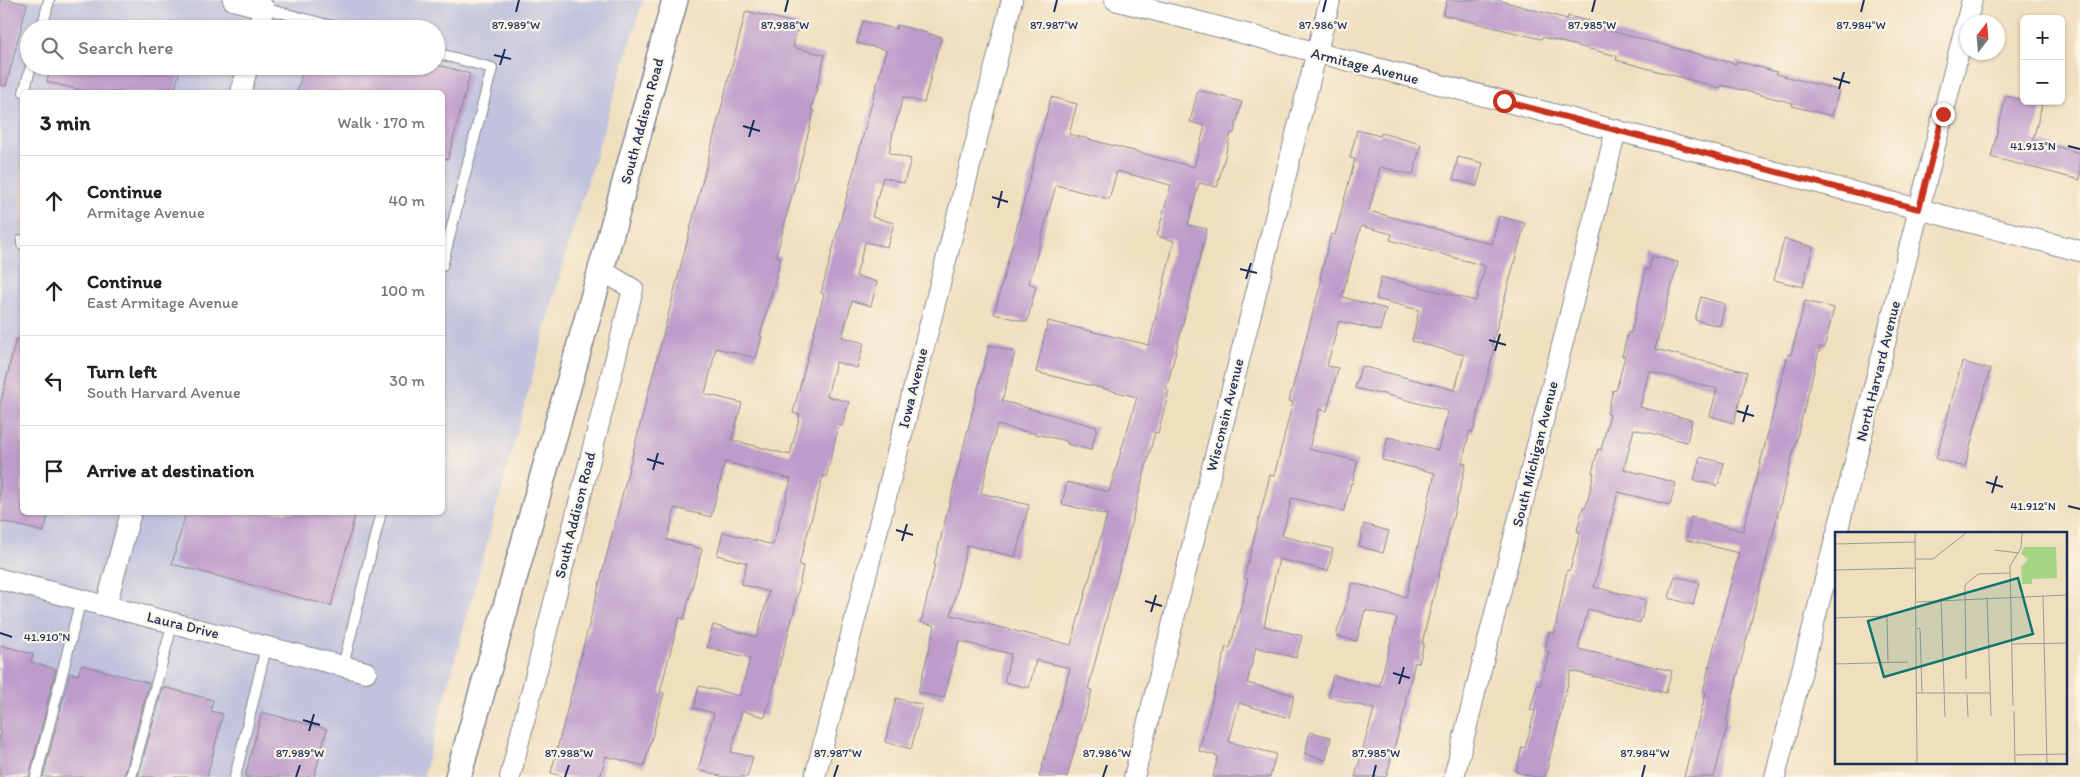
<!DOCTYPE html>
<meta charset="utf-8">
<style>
:root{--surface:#fff;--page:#f6f6f6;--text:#222;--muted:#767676;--line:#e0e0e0}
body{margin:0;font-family:Itim,sans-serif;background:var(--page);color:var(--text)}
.controls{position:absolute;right:15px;top:15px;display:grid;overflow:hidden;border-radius:8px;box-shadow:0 1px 4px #0004}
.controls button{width:45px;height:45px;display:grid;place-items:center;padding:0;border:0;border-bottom:1px solid var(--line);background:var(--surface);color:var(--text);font:25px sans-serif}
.compass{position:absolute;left:1960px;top:15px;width:45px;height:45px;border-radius:50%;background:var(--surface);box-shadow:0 1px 4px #0004;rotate:16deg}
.stop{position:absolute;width:15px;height:15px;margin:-11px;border:4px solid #c8321e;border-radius:50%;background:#fff}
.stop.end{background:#c8321e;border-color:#fff;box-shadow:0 1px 5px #0008}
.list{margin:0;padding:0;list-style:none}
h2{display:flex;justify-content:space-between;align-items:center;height:65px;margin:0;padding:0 20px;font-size:21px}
h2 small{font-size:16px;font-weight:400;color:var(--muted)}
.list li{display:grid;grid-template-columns:32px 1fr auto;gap:15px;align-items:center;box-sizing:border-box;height:90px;padding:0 20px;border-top:1px solid var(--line)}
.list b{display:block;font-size:19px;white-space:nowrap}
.list p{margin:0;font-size:16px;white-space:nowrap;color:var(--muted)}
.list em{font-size:16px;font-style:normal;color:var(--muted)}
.icon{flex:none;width:28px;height:28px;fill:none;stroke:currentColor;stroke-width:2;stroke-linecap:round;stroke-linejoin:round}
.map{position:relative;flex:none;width:2080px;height:777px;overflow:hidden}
.search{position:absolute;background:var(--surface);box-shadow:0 1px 4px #0004;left:20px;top:20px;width:425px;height:55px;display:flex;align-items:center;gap:12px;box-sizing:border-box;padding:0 18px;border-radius:28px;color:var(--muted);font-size:19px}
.panel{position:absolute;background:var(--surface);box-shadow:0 1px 4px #0004;left:20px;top:90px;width:425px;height:425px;border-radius:8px}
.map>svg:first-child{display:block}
</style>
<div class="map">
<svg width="2080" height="777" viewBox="0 0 2080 777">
<rect width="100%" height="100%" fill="#fcf5e5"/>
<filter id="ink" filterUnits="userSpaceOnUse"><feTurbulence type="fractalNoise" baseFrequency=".02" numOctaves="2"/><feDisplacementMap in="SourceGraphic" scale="10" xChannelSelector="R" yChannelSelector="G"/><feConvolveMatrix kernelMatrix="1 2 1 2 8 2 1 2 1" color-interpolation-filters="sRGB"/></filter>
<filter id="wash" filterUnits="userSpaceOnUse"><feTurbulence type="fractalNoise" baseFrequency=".0096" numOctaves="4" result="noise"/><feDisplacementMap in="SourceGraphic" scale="20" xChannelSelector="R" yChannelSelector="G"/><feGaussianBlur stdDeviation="1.12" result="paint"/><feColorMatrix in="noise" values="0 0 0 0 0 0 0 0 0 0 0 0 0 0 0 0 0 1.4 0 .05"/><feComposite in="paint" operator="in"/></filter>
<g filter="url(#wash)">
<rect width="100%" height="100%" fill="#f0dfbf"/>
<path fill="#c1c2dd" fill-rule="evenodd" d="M 0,0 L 643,0 L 569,243 L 423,777 L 0,777 ZM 29,29 L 436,29 L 436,66 L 29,66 ZM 22,92 L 442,92 L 442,512 L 22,512 Z"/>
<g id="blocks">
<g fill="#bd9bcb">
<path d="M 0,0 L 10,0 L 27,4 L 6,86 L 0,85 Z"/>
<path d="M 1447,0 L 1498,0 L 1567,19 L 1568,16 L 1608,26 L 1607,30 L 1736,64 L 1737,61 L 1777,72 L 1776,74 L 1839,90 L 1832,116 L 1792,106 L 1793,103 L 1722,85 L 1721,88 L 1616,60 L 1617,56 L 1542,37 L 1541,39 L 1443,15 Z"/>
<path d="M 746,11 L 799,24 L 793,47 L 825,55 L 811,110 L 814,111 L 776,256 L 781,257 L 760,336 L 762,336 L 756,358 L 716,348 L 705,394 L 742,403 L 732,440 L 790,455 L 800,415 L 793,413 L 824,294 L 821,293 L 886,50 L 857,43 L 863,21 L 896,29 L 897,25 L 941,37 L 924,103 L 903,97 L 893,133 L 889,153 L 911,159 L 904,183 L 883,177 L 872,217 L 894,223 L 887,247 L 865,242 L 856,276 L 877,282 L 871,306 L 852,301 L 842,337 L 864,343 L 857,368 L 836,362 L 827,396 L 849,402 L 842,426 L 839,425 L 826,477 L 823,476 L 799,565 L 803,566 L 794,612 L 765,717 L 742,711 L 731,752 L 753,757 L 747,777 L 724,777 L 698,770 L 714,713 L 694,708 L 699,686 L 740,696 L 750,658 L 707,647 L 713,625 L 757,637 L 769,592 L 741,584 L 747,563 L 717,555 L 723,532 L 773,545 L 791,479 L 725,462 L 711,517 L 675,508 L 667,540 L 702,549 L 684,619 L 679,618 L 660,692 L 664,693 L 644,766 L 606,756 L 600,777 L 564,777 L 551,773 Z"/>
<path d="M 51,66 L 181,66 L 174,92 L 89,92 L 47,82 Z"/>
<path d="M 304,66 L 442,66 L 470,74 L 448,159 L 442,158 L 442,92 L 297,92 Z"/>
<path d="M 1198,90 L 1242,102 L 1234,133 L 1231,133 L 1217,187 L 1199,183 L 1188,225 L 1207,229 L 1166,390 L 1169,391 L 1158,433 L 1155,432 L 1088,689 L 1092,690 L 1080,734 L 1079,734 L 1067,777 L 1039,777 L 1070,668 L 1036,660 L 1029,688 L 1004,682 L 1011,654 L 959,641 L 944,698 L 918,692 L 935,626 L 921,622 L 935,565 L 934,565 L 989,345 L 1015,352 L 1002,401 L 1097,427 L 1091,450 L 1067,444 L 1067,441 L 997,425 L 981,493 L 1029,505 L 1015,557 L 967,545 L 951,615 L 1071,645 L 1107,515 L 1062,504 L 1067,482 L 1109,492 L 1137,397 L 1036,372 L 1048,321 L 1149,345 L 1174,241 L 1157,236 L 1171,185 L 1117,171 L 1109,199 L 1056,185 L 1029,283 L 1036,286 L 1027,322 L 994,314 L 1051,97 L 1077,104 L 1069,134 L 1194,167 L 1205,126 L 1190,122 Z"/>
<path d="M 2006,96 L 2042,105 L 2033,140 L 2080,153 L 2080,180 L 1991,157 Z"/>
<path d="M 1357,130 L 1380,136 L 1381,133 L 1421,144 L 1413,175 L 1380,167 L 1369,211 L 1492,244 L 1499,216 L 1525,223 L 1492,345 L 1495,346 L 1473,432 L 1470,431 L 1462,463 L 1466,464 L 1422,643 L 1424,643 L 1419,663 L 1415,662 L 1405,702 L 1407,702 L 1386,777 L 1355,777 L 1374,709 L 1328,697 L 1333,675 L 1379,687 L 1397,618 L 1365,610 L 1357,641 L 1336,636 L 1353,583 L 1406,597 L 1435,473 L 1382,460 L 1388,437 L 1438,450 L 1448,411 L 1380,393 L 1379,394 L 1355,388 L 1361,366 L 1455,390 L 1464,355 L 1412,341 L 1419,310 L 1376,299 L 1381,277 L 1476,301 L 1485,266 L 1390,240 L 1392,234 L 1361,226 L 1342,297 L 1386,309 L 1380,331 L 1339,321 L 1327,366 L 1338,368 L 1327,411 L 1319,409 L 1309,449 L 1358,461 L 1352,484 L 1351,483 L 1344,511 L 1292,498 L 1282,536 L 1333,549 L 1328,571 L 1279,559 L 1264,626 L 1302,636 L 1296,658 L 1256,647 L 1247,683 L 1294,695 L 1289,718 L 1239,703 L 1229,742 L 1276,754 L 1270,777 L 1213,777 L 1218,756 L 1199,751 L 1226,647 L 1230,648 L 1248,579 L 1244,578 L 1270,475 L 1274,476 L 1293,402 L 1289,401 L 1322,279 L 1320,278 L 1331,234 L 1335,235 L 1355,159 L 1350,158 Z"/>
<path d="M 1458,157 L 1483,163 L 1477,186 L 1453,179 Z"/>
<path d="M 1784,239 L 1813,247 L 1803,287 L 1774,280 Z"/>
<path d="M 1652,256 L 1678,262 L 1655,349 L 1747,372 L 1734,423 L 1710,416 L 1717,389 L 1649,371 L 1640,407 L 1692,420 L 1687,442 L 1634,429 L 1624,469 L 1676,483 L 1670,505 L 1618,492 L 1594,587 L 1646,600 L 1640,623 L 1588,609 L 1578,649 L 1672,671 L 1666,693 L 1571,671 L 1545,777 L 1535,777 L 1516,772 L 1522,747 L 1525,748 L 1535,711 L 1530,710 L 1537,685 L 1540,686 L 1549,652 L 1545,651 L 1549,632 L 1554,634 L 1567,570 L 1570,570 L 1580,532 L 1577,531 L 1583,507 L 1586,507 L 1594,473 L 1592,473 L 1598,449 L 1601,450 L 1610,414 L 1607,414 L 1613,390 L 1616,391 L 1625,356 L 1622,356 L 1628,332 L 1631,333 L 1646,269 L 1649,270 Z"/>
<path d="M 1701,297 L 1725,304 L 1720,326 L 1695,320 Z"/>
<path d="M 1805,301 L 1834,308 L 1824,348 L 1820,347 L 1799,429 L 1726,722 L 1728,723 L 1714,777 L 1684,777 L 1706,692 L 1703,692 L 1716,639 L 1739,553 L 1686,540 L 1691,517 L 1743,531 L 1788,354 L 1791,355 Z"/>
<path d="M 16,339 L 22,340 L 22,512 L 49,512 L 44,532 L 0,521 L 0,405 Z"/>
<path d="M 1962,362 L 1990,369 L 1965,467 L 1936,459 Z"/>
<path d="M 1700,457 L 1724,463 L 1718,486 L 1694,480 Z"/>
<path d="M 186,512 L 356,512 L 331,606 L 172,564 Z"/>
<path d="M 1364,524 L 1389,531 L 1383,553 L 1359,546 Z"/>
<path d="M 1675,576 L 1699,582 L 1693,605 L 1669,598 Z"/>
<path d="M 0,645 L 33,654 L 31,662 L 56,669 L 29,777 L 0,777 Z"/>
<path d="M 81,665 L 149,683 L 124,777 L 43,777 L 70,673 L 78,675 Z"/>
<path d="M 163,687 L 213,700 L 211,711 L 223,714 L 207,777 L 138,777 Z"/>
<path d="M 896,698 L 922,705 L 911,749 L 885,742 Z"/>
<path d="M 262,712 L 327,729 L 314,777 L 245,777 Z"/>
<path d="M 1310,732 L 1331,737 L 1326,760 L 1305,754 Z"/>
</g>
</g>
</g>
<g filter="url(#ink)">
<use href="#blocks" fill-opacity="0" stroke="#86878e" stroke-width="1"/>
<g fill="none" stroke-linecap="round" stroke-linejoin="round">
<defs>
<g id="service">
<path d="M 264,8 L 343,29"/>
<path d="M 42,29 L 49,0"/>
<path d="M 436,53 L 492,68 L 442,266"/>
<path d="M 24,92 L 31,66"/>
<path d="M 22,240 L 22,244"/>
<path d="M 343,666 L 381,512"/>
<path d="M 36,777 L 81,599"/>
<path d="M 131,777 L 173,622"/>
<path d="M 235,777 L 266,647"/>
</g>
<g id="minor">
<path d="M 233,0 L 264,8 L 258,29"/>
<path d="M 1115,0 L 2080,251"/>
<path d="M 241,92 L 248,66"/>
<path d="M 1837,533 L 1972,0"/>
<path d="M 0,579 L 366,672"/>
<path d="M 106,606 L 131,512"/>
<path d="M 510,777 L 633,289 L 601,270"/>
<path d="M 815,777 L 1012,0"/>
<path d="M 1134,777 L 1330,0"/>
<path d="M 1454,777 L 1616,130"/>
<path d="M 1775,777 L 1836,536"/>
</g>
<path id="tertiary" d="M 458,777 L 601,270 L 675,0"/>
</defs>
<use href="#service" stroke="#86878e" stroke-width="12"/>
<use href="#minor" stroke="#86878e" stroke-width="22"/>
<use href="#tertiary" stroke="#86878e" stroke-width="28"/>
<use href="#service" stroke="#fff" stroke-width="10"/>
<use href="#minor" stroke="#fff" stroke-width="20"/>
<use href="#tertiary" stroke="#fff" stroke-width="25"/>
</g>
</g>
<g fill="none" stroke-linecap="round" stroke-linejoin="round" filter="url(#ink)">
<path stroke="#c8321e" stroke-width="6" d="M 1504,101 L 1919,209 L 1943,114"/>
</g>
<path fill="none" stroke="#1b2f5e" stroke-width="2" d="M 516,12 L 519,0M 785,12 L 788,0M 1054,12 L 1057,0M 1323,12 L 1326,0M 1592,12 L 1595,0M 1861,12 L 1864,0M 494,55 L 511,59M 500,65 L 505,49M 1833,78 L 1850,83M 1839,89 L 1844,72M 743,126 L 760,131M 749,137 L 754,120M 2068,146 L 2080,149M 992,197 L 1008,202M 998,208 L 1002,191M 1240,269 L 1257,273M 1246,279 L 1251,263M 1489,340 L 1506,345M 1495,351 L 1500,334M 1737,411 L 1754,416M 1743,422 L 1748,405M 647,459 L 664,464M 653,470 L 658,453M 1986,482 L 2003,487M 1992,493 L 1997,476M 2068,506 L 2080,509M 896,530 L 913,535M 902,541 L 907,524M 1145,601 L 1162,606M 1151,612 L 1156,595M 0,633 L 12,637M 1393,673 L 1410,678M 1399,684 L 1404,667M 303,720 L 320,725M 309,731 L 314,714M 296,777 L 300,765M 565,777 L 569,765M 834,777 L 838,765M 1103,777 L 1107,765M 1373,777 L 1376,765M 1642,777 L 1645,765"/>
<g text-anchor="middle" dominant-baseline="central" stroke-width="4.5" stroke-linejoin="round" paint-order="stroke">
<g font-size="15" fill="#1b2f5e" stroke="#fcf5e5">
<text transform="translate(1365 66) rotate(14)">Armitage Avenue</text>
<text transform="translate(642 121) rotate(-75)">South Addison Road</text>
<text transform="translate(1878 371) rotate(-76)">North Harvard Avenue</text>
<text transform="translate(913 388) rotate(-76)">Iowa Avenue</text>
<text transform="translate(1225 415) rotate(-76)">Wisconsin Avenue</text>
<text transform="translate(1535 454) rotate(-76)">South Michigan Avenue</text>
<text transform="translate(575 515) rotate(-76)">South Addison Road</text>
<text transform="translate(183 625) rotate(14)">Laura Drive</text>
</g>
</g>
<g transform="translate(1835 532)">
<rect width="232" height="232" fill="#f0dfbf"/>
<path d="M 189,15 L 221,15 L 222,46 L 197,47 L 197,52 L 187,52 L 186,35 L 193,27 L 186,22 Z" fill="#a5d584"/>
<path fill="none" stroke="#9b9998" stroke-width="1" d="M 80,0 L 82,232M 0,12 L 80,10M 159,18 L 184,21M 80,27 L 98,27 L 132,0M 0,38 L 81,36M 208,64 L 212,232M 152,65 L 156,184M 106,66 L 110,185M 82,70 L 233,63M 0,86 L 52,84 L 53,130M 82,96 L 85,97 L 87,161M 177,112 L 233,111M 0,132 L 73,130M 131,147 L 130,53 L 143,42 L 175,41M 82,161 L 155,161M 132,162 L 133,185M 178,174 L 175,34 L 186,16 L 187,0M 179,179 L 180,232M 180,223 L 233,222"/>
<path fill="#0f766e" fill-opacity="0.15" stroke="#0f766e" stroke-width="2.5" d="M 183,46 L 198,102 L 49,145 L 33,89 Z"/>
<rect width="232" height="232" fill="none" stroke="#1b2f5e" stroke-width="2.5"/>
</g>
<g font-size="12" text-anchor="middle" fill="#1b2f5e" stroke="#fcf5e5" stroke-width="4.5" stroke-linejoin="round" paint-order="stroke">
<text x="516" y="29">87.989°W</text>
<text x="785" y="29">87.988°W</text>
<text x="1054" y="29">87.987°W</text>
<text x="1323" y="29">87.986°W</text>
<text x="1592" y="29">87.985°W</text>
<text x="1861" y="29">87.984°W</text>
<text x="2033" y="150">41.913°N</text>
<text x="2033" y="510">41.912°N</text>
<text x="47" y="641">41.910°N</text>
<text x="300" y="757">87.989°W</text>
<text x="569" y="757">87.988°W</text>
<text x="838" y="757">87.987°W</text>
<text x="1107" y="757">87.986°W</text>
<text x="1376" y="757">87.985°W</text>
<text x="1645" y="757">87.984°W</text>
</g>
</svg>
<div class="controls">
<button>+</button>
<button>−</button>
</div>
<svg class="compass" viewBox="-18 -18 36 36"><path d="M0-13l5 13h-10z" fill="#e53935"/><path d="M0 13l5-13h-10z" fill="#767676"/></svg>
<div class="stop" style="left:1504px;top:101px"></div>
<div class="stop end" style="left:1943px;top:114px"></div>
<div class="search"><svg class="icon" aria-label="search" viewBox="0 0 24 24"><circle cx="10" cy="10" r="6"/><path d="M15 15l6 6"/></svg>Search here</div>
<section class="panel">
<h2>3 min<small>Walk · 170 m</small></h2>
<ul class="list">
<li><svg class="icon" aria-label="ahead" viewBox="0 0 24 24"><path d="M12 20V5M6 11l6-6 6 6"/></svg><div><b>Continue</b><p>Armitage Avenue</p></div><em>40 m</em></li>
<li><svg class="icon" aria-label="ahead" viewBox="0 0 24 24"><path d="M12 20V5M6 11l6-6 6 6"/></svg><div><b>Continue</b><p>East Armitage Avenue</p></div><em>100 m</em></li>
<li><svg class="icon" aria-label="left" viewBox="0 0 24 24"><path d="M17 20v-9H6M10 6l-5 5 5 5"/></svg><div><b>Turn left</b><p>South Harvard Avenue</p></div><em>30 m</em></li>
<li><svg class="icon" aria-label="arrive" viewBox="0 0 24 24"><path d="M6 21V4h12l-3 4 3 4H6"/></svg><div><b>Arrive at destination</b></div></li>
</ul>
</section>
</div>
